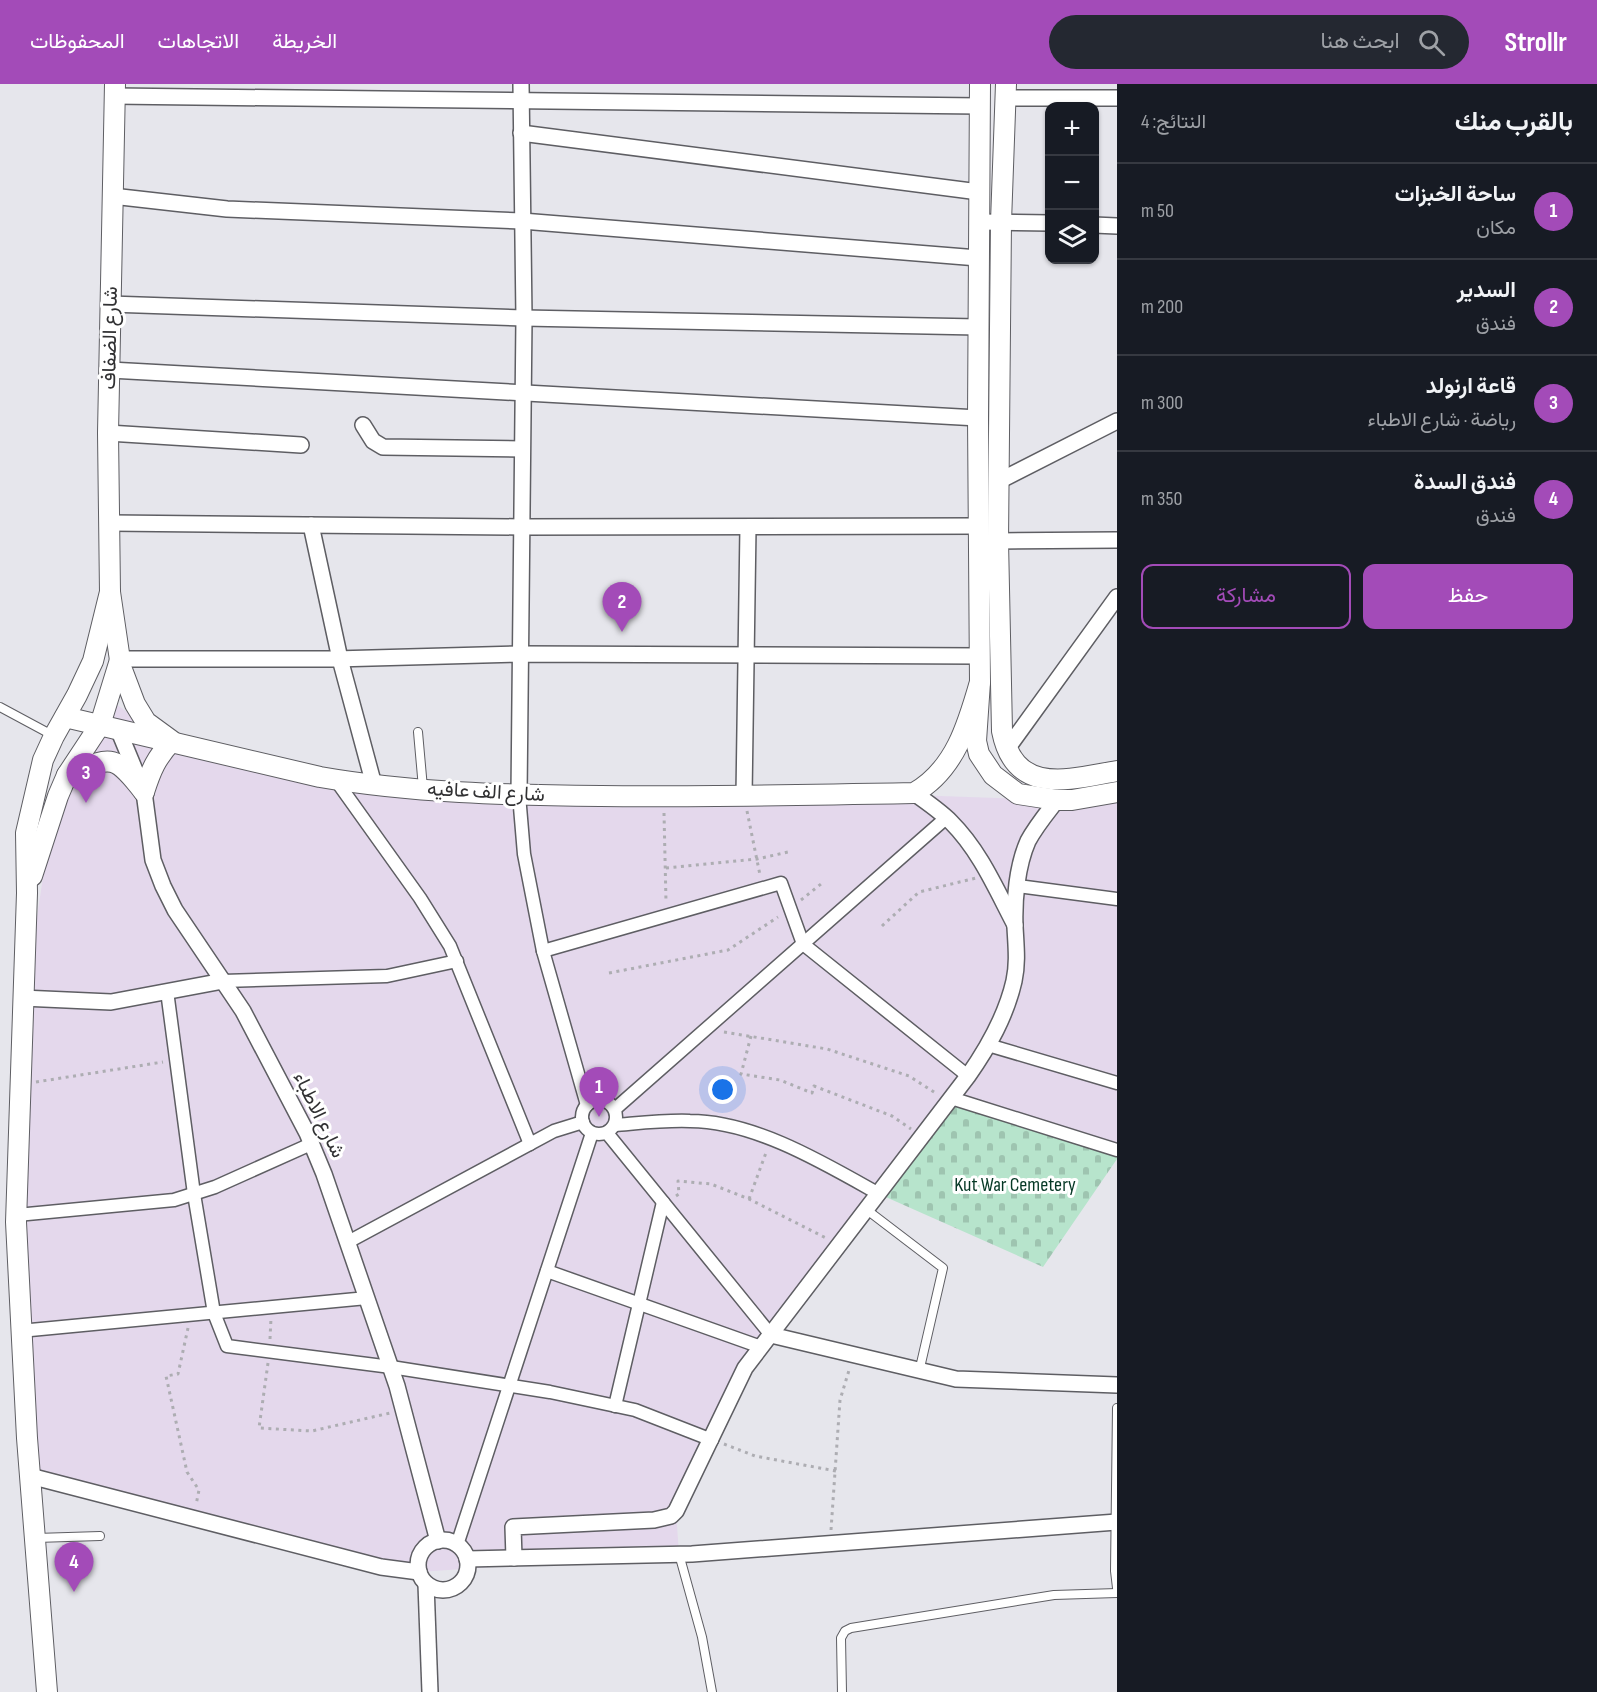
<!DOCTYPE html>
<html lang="ar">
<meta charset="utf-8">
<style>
:root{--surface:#171b24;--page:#242831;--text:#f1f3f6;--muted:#9ea1a6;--line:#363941;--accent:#a34bb8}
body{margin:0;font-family:"Sofia Sans Condensed",Vazirmatn,sans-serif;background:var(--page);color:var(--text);direction:rtl}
.controls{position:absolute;right:18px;top:18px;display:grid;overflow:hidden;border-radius:12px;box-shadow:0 2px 4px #0004}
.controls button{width:54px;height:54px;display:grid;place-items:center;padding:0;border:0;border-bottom:2px solid var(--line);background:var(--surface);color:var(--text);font:30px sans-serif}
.you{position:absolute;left:723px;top:1006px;width:21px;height:21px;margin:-15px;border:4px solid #fff;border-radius:50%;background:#1a73e8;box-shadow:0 0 0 9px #1a73e833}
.badge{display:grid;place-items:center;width:39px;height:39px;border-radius:50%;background:var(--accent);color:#fff;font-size:20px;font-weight:700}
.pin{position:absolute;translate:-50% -50px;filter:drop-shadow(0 2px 3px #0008)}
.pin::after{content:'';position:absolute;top:32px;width:21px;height:18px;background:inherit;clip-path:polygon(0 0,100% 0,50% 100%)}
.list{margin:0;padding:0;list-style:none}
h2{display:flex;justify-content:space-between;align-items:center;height:78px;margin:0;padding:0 24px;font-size:26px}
h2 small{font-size:20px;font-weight:400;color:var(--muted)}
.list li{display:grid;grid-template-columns:39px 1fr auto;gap:18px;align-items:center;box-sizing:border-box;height:96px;padding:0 24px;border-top:2px solid var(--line)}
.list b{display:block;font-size:22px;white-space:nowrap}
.list p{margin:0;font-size:20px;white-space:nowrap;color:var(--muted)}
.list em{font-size:20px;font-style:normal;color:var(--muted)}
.actions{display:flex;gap:12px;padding:18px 24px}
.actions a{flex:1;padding:14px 0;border:2px solid var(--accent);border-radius:12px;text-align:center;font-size:21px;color:var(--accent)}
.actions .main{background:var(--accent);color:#fff}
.icon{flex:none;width:33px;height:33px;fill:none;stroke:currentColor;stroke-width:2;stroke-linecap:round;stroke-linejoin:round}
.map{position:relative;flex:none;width:1117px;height:1608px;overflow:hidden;direction:ltr}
header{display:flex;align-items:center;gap:36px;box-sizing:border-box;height:84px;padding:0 30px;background:var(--accent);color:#fff}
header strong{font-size:28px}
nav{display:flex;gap:33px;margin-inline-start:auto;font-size:21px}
.search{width:420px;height:54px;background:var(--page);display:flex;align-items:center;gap:15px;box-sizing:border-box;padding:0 21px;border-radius:33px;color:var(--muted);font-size:22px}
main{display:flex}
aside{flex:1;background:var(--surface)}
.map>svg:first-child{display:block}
</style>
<header>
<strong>Strollr</strong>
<div class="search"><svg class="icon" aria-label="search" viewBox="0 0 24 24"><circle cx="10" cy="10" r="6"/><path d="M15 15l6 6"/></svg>ابحث هنا</div>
<nav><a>الخريطة</a><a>الاتجاهات</a><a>المحفوظات</a></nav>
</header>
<main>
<aside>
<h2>بالقرب منك<small>النتائج: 4</small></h2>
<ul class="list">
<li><span class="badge">1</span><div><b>ساحة الخبزات</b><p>مكان</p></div><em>50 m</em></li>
<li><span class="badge">2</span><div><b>السدير</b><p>فندق</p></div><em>200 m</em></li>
<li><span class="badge">3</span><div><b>قاعة ارنولد</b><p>رياضة · شارع الاطباء</p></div><em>300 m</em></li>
<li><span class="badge">4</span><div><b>فندق السدة</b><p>فندق</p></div><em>350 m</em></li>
</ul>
<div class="actions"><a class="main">حفظ</a><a>مشاركة</a></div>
</aside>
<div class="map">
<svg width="1117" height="1608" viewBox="0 0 1117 1608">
<defs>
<pattern id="cemetery-stones" width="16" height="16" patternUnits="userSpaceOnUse" patternTransform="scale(1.5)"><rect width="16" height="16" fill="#b7e4cc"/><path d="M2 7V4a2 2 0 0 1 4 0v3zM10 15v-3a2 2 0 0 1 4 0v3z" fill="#9ec4b0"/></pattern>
</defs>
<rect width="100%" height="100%" fill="#e6e6ec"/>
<path fill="#e4d8ec" d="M 110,616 L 157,649 L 335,695 L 519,711 L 884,710 L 1057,716 L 1117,707 L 1117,1065 L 951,1014 L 745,1284 L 676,1427 L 679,1470 L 419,1488 L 30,1392 L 17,1131 L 27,899 L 53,727 Z"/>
<path fill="url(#cemetery-stones)" d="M 951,1014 L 1117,1066 L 1117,1075 L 1043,1183 L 879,1110 Z"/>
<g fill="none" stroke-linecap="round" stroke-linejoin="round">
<defs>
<g id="service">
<path d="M 0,623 L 54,652"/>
<path d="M 418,648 L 423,704"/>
<path d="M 867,1126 L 943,1184 L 919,1288"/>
<path d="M 1117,1324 L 1115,1487 L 1117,1504"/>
<path d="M 36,1454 L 100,1452"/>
<path d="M 679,1470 L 702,1553 L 712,1608"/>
<path d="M 842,1608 L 841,1554 L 845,1547 L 851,1544 L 1054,1511 L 1117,1509"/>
</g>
<g id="pedestrian">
<path d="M 335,695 L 420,814 L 450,862 L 530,1060"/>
<path d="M 519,711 L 524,770 L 543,867 L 587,1021"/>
<path d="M 1018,802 L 1117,815"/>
<path d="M 543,867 L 781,799 L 803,860 L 968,992"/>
<path d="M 223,897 L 387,892 L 457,877"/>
<path d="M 167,907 L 194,1110 L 214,1229 L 227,1262 L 391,1283 L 550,1308 L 635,1326 L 712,1356"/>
<path d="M 988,961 L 1117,999"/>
<path d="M 951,1014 L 1117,1066"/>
<circle cx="599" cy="1033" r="17"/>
<path d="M 615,1025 L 946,734"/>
<path d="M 615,1041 C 640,1039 665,1036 690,1037 C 754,1037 824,1079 879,1110"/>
<path d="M 607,1049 L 771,1251"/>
<path d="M 17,1131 L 174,1116 L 215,1103 L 311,1060"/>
<path d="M 348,1158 L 554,1047 L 583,1038"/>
<path d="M 547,1187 L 761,1263"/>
<path d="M 20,1247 L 367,1214"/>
<path d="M 615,1322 L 663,1118"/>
<path d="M 457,1461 L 592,1049"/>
</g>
<g id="minor">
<path d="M 114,12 L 980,22"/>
<path d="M 1006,14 L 1117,14"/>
<path d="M 521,49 L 979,108"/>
<path d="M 112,112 L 227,125 L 522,137 L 978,174"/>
<path d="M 978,138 L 1050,139"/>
<path d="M 1094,141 L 1117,142"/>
<path d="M 110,220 L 524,234 L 978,243"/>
<path d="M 110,286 L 978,334"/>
<path d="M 363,341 L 373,357 L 383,363 L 522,365"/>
<path d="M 108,349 L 301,361"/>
<path d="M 999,397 L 1117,337"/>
<path d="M 110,439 L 521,443 L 980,442"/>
<path d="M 311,441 L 340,575 L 374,701"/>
<path d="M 998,457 L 1117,456"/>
<path d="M 120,575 L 335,575 L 520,570 L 980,572"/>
<path d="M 118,645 L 144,708 L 153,776 L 163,802 L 175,826 L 243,927 L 307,1049 L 324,1090 L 397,1302 L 438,1457"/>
<path d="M 1007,665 L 1117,513"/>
<path d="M 914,709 C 927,718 940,727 951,738 C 980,767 996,805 1015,841"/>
<path d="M 519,711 L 524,234 L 521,0"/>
<path d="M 744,712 L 748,443"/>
<path d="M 22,914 L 111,918 L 223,897"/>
<path d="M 771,1251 L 956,1295 L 1117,1301"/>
<path d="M 30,1392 L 381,1483 L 419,1488"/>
<circle cx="443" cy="1481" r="25"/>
<path d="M 514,1474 L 513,1443 L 654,1436 L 671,1432 L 676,1427 L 745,1284 L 968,992 C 989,962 1006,932 1014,897 C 1018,879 1016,862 1015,843 C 1014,816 1017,782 1028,757 C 1036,742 1047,729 1057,716"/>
<path d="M 467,1475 L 692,1470 L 1117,1438"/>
<path d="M 426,1500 L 430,1608"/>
</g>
<g id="tertiary">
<path d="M 115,0 L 108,349 L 110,508 L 121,583 L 135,620 L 146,638 L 172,657 C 156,674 151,686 144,708"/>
<path d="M 980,0 L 978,334 L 980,598 L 976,657 L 979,670 L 993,691 L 1018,710 L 1057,716 L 1072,716 L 1117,708"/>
<path d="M 1006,0 L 1001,138 L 998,457 L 1002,647 C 1015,713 1070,695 1117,687"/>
<path d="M 65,633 L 320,693 C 412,709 507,711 601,712 C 705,713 810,711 914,709 C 955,686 968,640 980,598"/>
<path d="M 67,691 C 111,673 113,668 144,708"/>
<path d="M 32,792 L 58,712 L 67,691 L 100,641 L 120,576"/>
<path d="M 47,1608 L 27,1354 L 16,1138 L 27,809 L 26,749 L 43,676 L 54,652 L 77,611 L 93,577 L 110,508"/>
</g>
</defs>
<use href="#service" stroke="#5e5e63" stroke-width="10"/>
<use href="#pedestrian" stroke="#5e5e63" stroke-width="15"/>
<use href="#minor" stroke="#5e5e63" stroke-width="18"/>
<use href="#tertiary" stroke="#5e5e63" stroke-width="22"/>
<g stroke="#adadb2" stroke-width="3" stroke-dasharray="3 4.5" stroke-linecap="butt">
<path d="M 747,727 L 760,791"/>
<path d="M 664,729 L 666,818"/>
<path d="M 666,784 L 757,775 L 788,768"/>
<path d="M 801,816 L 821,800"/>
<path d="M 882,842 L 919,808 L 976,794"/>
<path d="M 609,889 L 728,866 L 778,833"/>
<path d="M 724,948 L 827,965 L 909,992 L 937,1010"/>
<path d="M 751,952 L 741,990 L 780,996 L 812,1009 L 814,1002 L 892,1032 L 911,1045"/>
<path d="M 36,998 L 163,978"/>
<path d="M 676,1112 L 679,1110 L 678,1097 L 711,1100 L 749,1115 L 828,1155"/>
<path d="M 749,1115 L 767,1066"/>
<path d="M 188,1244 L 178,1290 L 166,1292 L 187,1388 L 199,1406 L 196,1421"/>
<path d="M 270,1255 L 271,1234"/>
<path d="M 268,1279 L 259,1344 L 312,1347 L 390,1329"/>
<path d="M 724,1360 L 755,1372 L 836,1387"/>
<path d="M 831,1446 L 840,1316 L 850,1283"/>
</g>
<use href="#service" stroke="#fff" stroke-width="8"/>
<use href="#pedestrian" stroke="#fff" stroke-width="12"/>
<use href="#minor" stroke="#fff" stroke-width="15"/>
<use href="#tertiary" stroke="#fff" stroke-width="20"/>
</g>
<g text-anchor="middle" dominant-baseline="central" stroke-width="6" stroke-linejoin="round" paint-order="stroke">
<g font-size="20" fill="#313133" stroke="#fff">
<text transform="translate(110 254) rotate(-89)">شارع الضفاف</text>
<text transform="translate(486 708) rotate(3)">شارع الف عافيه</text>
<text transform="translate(319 1031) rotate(64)">شارع الاطباء</text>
</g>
<g font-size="20" fill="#053825" stroke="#fff">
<text x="1015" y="1101">Kut War Cemetery</text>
</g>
</g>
</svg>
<div class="controls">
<button>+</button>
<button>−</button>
<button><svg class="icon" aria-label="layers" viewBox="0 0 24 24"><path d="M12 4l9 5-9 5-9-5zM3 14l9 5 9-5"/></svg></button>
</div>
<div class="you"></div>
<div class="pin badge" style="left:599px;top:1033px">1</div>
<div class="pin badge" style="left:622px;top:548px">2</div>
<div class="pin badge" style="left:86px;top:719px">3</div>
<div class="pin badge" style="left:74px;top:1508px">4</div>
</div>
</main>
